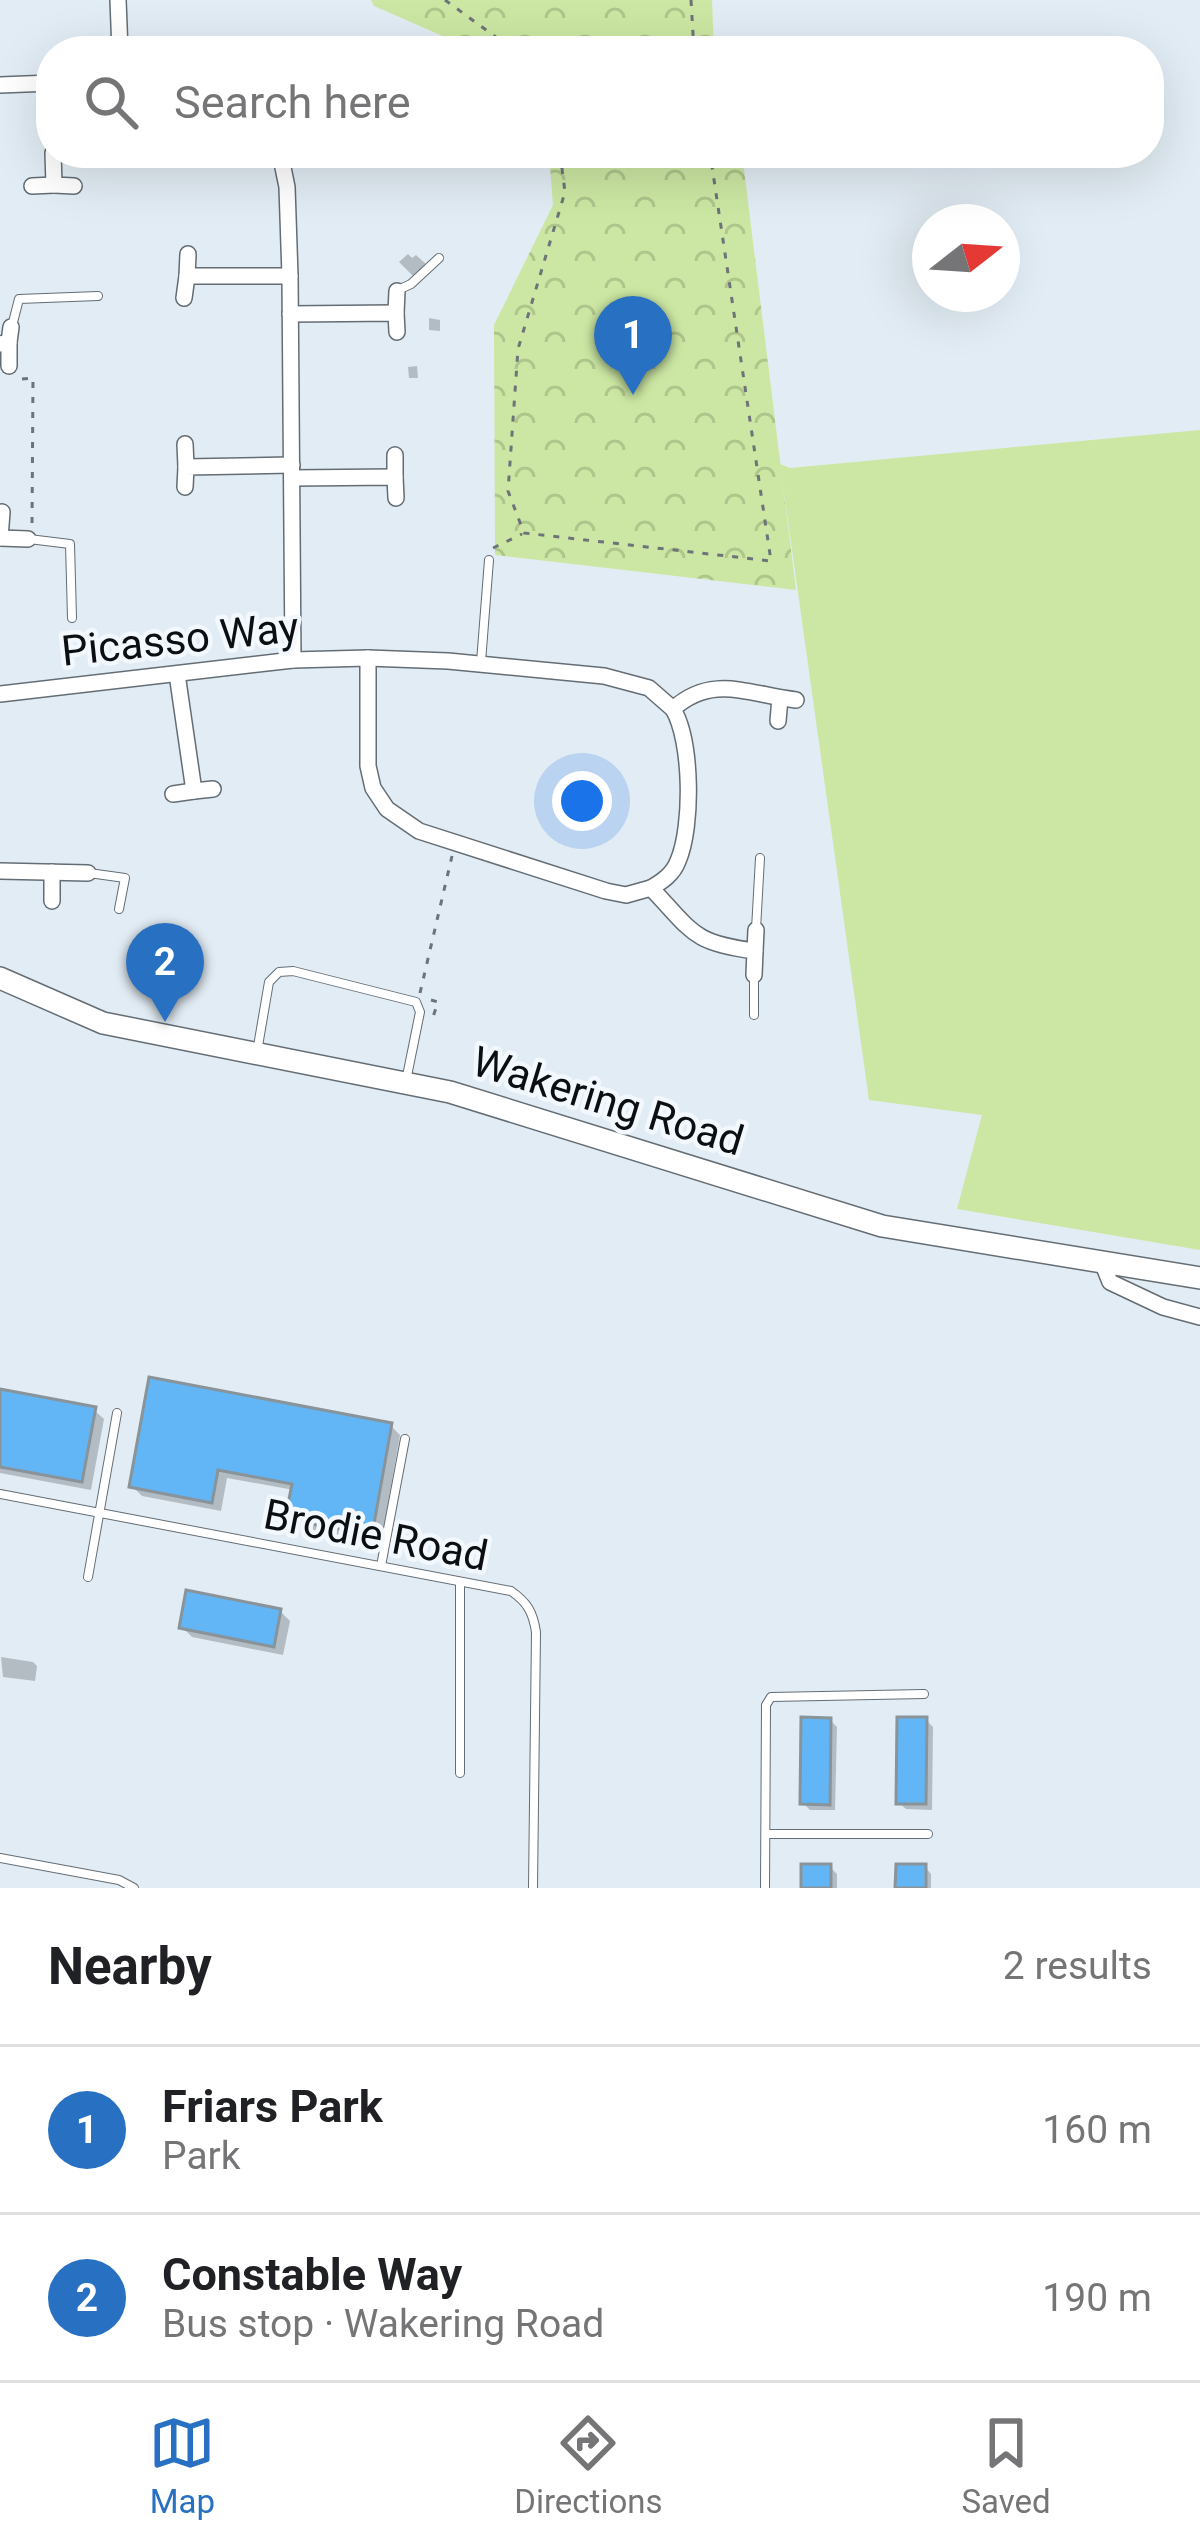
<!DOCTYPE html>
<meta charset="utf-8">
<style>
:root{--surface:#fff;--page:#f2f2f2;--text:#202124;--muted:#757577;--line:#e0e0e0;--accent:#2870c1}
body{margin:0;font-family:Roboto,sans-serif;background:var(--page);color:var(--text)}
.compass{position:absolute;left:912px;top:204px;width:108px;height:108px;border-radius:50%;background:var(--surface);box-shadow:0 12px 48px #0002;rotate:73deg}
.you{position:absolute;left:582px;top:801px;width:42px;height:42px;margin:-30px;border:9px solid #fff;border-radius:50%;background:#1a73e8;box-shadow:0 0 0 18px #1a73e833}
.badge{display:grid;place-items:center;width:78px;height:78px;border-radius:50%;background:var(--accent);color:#fff;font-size:39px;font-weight:700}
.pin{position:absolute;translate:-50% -99px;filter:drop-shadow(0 3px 6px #0008)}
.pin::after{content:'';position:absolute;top:63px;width:42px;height:36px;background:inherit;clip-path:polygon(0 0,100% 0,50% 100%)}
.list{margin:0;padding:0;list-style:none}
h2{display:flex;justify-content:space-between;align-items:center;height:156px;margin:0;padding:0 48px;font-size:51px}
h2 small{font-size:39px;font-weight:400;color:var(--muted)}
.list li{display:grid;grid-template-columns:78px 1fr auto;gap:36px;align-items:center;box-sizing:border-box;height:168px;padding:0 48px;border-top:3px solid var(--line)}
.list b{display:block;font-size:45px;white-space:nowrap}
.list p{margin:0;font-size:39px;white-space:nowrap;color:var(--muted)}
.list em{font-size:39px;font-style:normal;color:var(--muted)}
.icon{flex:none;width:66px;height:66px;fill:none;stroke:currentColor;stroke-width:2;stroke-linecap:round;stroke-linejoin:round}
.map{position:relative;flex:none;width:1200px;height:1888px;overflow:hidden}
.search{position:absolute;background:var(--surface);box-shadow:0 12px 48px #0002;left:36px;right:36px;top:36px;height:132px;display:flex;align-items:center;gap:30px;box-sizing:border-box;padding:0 42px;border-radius:48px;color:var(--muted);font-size:45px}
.sheet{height:492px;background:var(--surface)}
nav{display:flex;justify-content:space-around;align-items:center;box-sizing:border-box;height:168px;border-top:3px solid var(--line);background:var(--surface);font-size:33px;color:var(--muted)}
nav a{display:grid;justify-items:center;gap:6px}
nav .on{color:var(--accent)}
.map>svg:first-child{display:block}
</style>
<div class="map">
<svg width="1200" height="1888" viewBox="0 0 1200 1888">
<defs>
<pattern id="forest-crowns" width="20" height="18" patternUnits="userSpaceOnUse" patternTransform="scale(3)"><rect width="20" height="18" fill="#cce7a3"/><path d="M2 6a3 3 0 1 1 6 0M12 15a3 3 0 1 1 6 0" fill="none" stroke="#aec58b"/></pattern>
</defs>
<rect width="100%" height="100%" fill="#e2ecf4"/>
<path fill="#cce7a3" d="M 1200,430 L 1200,1250 L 957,1209 L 982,1115 L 869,1100 L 780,464 L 790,468 Z"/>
<g fill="url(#forest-crowns)">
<path d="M 371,0 L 712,0 L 714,51 L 477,51 L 374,6 Z"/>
<path d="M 549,153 L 742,153 L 796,590 L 495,555 L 494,325 L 553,205 Z"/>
</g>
<g fill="#0003">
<path d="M 408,254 L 412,258 L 416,255 L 427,265 L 414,277 L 399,262 Z"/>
<path d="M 429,318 L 440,320 L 440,331 L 429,330 Z"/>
<path d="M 417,366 L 418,378 L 409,378 L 408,367 Z"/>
<path d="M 0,1392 L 94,1410 L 104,1419 L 91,1490 L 0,1473 Z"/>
<path d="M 391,1426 L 400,1435 L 381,1543 L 298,1528 L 288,1518 L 294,1490 L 227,1478 L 221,1511 L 142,1496 L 132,1486 Z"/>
<path d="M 280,1611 L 290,1621 L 283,1655 L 192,1637 L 182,1627 Z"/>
<path d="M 1,1657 L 33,1662 L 37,1666 L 35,1681 L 3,1677 Z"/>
<path d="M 830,1720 L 837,1727 L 835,1810 L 810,1810 L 803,1803 Z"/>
<path d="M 926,1720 L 933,1727 L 932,1810 L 906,1809 L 899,1803 Z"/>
<path d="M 830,1867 L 837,1874 L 837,1888 L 804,1888 Z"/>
<path d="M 925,1867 L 931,1874 L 931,1888 L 898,1888 Z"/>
</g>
<g fill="#62b6f5" stroke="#89939a" stroke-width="3">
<path d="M 149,1377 L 392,1423 L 372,1535 L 285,1519 L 292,1484 L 218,1470 L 212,1503 L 129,1487 Z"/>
<path d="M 0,1389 L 96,1407 L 82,1482 L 0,1467 Z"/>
<path d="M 186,1590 L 281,1609 L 274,1647 L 179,1628 Z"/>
<path d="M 801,1717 L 831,1718 L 830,1805 L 800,1804 Z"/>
<path d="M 897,1717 L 927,1717 L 926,1804 L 896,1804 Z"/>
<rect x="801" y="1864" width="30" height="24"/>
<path d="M 896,1864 L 926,1864 L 926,1888 L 895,1888 Z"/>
</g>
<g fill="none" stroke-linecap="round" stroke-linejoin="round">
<defs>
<g id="lane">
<path d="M 398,290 L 411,284 L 439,258"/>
<path d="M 12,326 L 19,299 L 98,296"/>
<path d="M 29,539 L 70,544 L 72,618"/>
<path d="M 481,662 L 489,560"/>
<path d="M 89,873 L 125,878 L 119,909"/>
<path d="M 756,929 L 760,858"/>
<path d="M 754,976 L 754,1015"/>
<path d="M 257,1052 L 269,982 L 279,972 L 293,971 L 416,1002 L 420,1012 L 406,1081"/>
<path d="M 0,1494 L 511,1591 C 527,1602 533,1612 536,1632 L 533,1888"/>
<path d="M 381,1566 L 405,1439"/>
<path d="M 88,1577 L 117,1413"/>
<path d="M 460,1582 L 460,1773"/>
<path d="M 767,1834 L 928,1834"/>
<path d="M 0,1858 L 119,1880 L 134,1888"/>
<path d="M 765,1888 L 766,1705 L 771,1697 L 924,1694"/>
</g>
<g id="street">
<path d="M 118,0 L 120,51"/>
<path d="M 0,85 L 51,83"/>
<path d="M 53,153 L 54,185 L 74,186"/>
<path d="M 280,153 L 287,187 L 290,276 L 293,660"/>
<path d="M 401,157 L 406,153"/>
<path d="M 32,186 L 54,185"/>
<path d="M 187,276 L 188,254"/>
<path d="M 184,298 L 187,276 L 290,276"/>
<path d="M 396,313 L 397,291"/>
<path d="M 290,314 L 396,313 L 397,332"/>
<path d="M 0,344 L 9,342 L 11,327"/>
<path d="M 9,366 L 9,342"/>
<path d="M 185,444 L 186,467"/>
<path d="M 395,455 L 395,477"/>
<path d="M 292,478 L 395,477 L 396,498"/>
<path d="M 185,487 L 186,467 L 292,465"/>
<path d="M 0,538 L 28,539"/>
<path d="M 0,538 L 2,512"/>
<path d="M 368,658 L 368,766 L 373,788 L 387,809 L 419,831 L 606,891 L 626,895 L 651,888"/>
<path d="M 177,674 L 194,791 L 213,789"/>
<path d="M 0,694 L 293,660 L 368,658 L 448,661 L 604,676 L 649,688 L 673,709 C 712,674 747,694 796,700"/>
<path d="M 673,709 C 692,741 693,826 678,861 C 673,874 663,881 651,888 C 693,932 692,943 755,951 L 754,975"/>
<path d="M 778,721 L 780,698"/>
<path d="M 173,794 L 194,791"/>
<path d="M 0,871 L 88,873"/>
<path d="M 52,872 L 52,901"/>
<path d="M 755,951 L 756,930"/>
<path d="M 1102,1262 L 1110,1282 L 1163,1307 L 1200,1317"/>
</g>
<path id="secondary" d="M 0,978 L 103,1023 L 450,1092 L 882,1226 L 1200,1278"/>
</defs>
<use href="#lane" stroke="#646d74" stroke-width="10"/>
<use href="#street" stroke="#646d74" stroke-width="18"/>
<use href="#secondary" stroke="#646d74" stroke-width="24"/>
<g stroke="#6d7379" stroke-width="3" stroke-dasharray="6 9" stroke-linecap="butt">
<path d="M 445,0 L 515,51"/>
<path d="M 691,0 L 694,51"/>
<path d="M 560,153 L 565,192 L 518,349 L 508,491 L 524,533 L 771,561 L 710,153"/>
<path d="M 22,379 L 33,378 L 32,526"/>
<path d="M 493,548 L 522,534"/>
<path d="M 420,993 L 452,856"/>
<path d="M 431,1000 L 438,1002 L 432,1020"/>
</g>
<use href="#lane" stroke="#fff" stroke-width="8"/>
<use href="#street" stroke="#fff" stroke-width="15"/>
<use href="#secondary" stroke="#fff" stroke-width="21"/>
</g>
<g text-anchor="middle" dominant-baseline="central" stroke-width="9" stroke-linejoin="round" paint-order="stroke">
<g font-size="42" fill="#0c0f12" stroke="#f2f8fe">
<text transform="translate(180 639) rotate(-6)">Picasso Way</text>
<text transform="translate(608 1101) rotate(17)">Wakering Road</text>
<text transform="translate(376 1535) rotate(11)">Brodie Road</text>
</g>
</g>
</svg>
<svg class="compass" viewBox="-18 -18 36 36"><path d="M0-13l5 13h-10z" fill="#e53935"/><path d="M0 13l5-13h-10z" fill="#757577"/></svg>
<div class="you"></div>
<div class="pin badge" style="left:633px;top:395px">1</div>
<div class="pin badge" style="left:165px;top:1022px">2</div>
<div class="search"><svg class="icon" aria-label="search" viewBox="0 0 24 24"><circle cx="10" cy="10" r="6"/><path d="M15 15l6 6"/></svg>Search here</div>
</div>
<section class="sheet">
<h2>Nearby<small>2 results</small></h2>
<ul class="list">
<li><span class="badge">1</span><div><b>Friars Park</b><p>Park</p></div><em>160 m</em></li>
<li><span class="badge">2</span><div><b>Constable Way</b><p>Bus stop · Wakering Road</p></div><em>190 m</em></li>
</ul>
</section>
<nav>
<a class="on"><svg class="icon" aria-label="map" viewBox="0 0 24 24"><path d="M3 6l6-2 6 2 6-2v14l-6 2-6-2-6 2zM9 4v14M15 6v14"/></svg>Map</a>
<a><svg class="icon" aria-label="directions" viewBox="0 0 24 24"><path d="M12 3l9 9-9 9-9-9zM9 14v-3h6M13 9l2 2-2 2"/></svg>Directions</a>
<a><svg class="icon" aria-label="saved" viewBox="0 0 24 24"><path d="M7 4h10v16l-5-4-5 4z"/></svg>Saved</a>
</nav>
